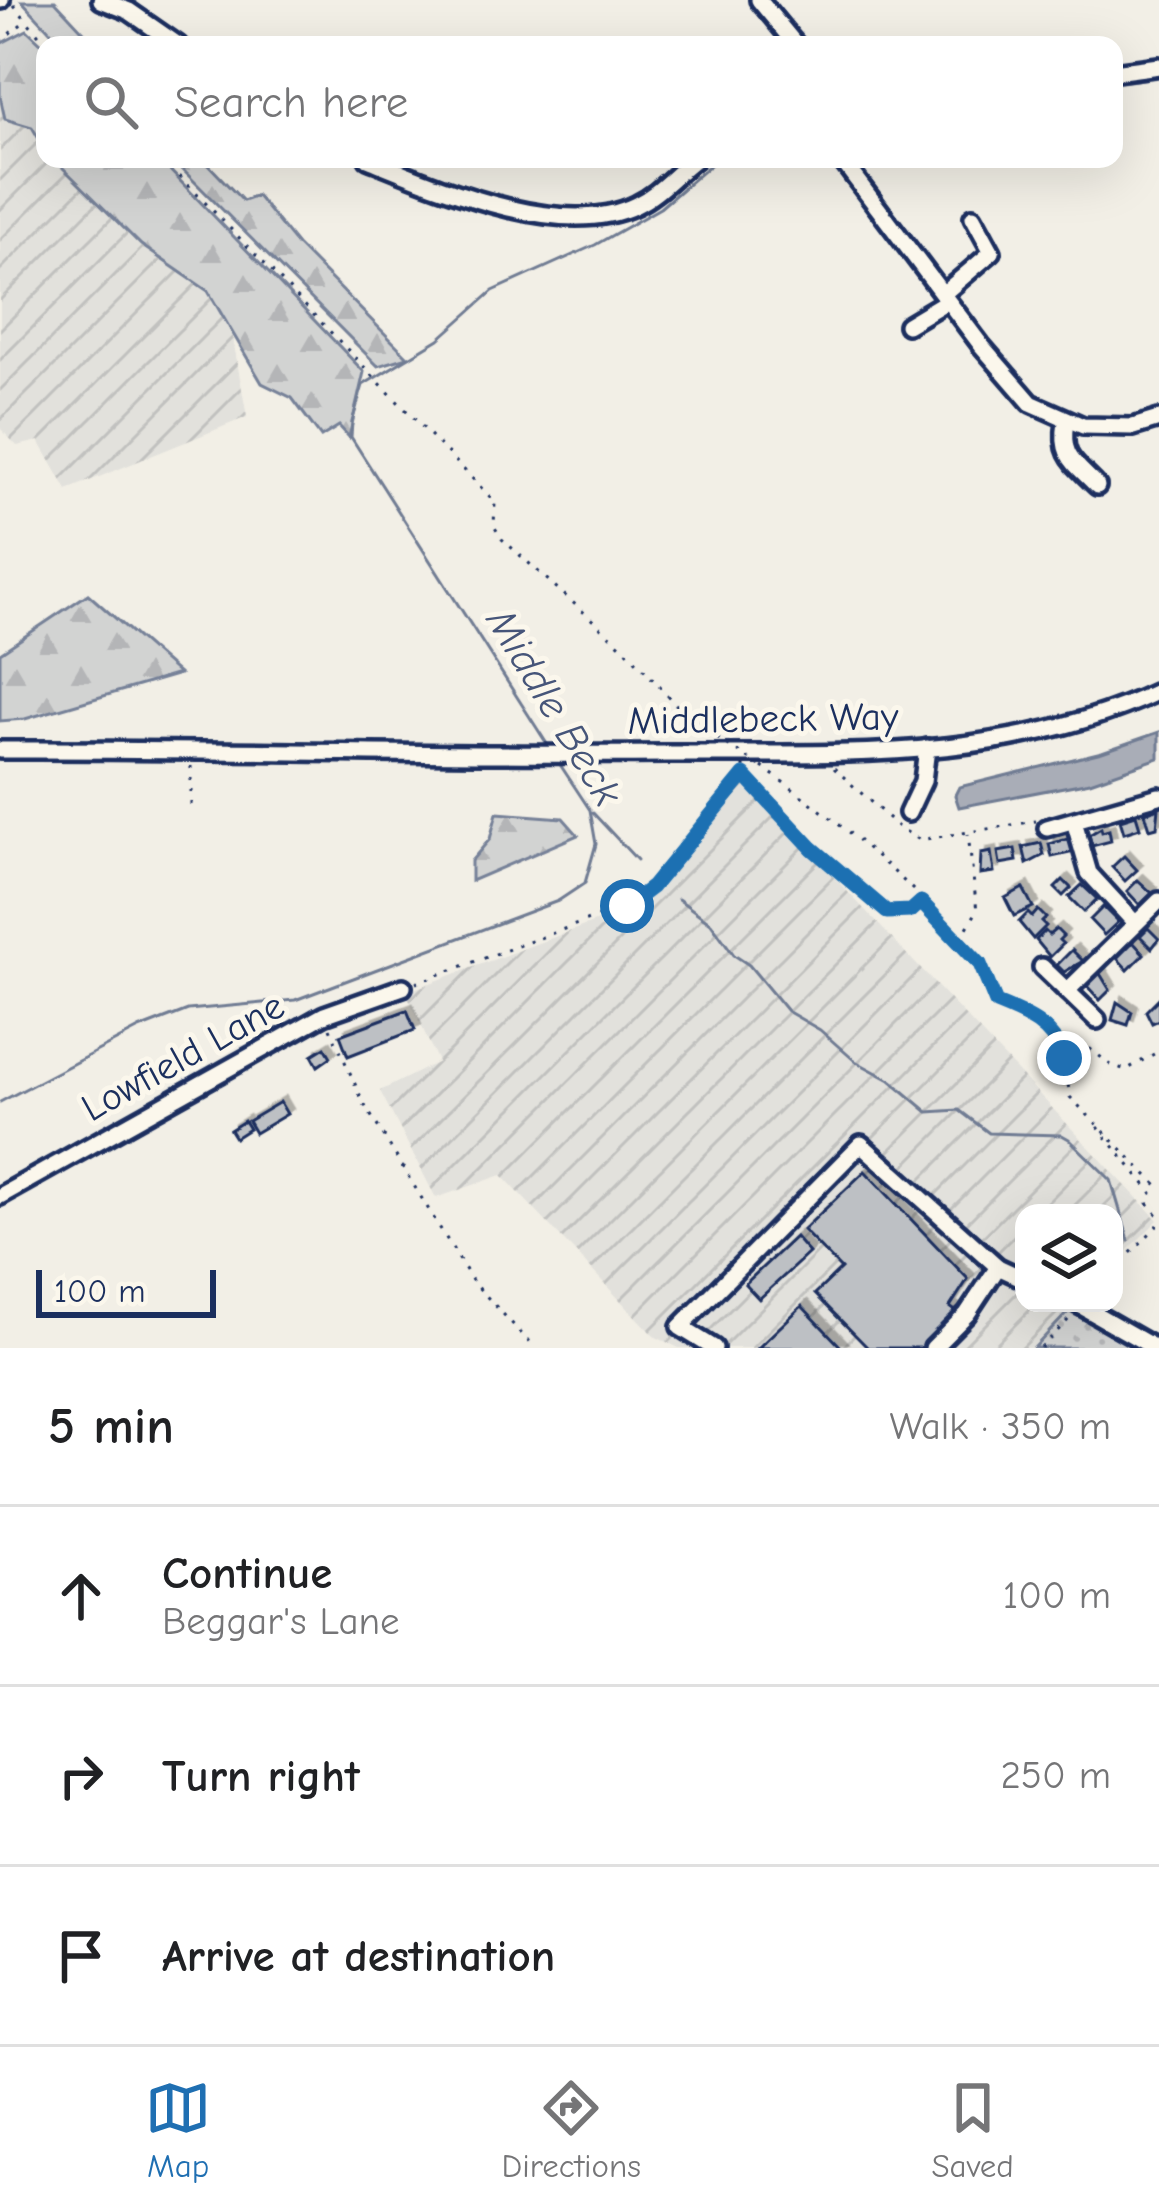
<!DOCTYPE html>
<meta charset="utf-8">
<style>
:root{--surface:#fff;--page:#f6f6f6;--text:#202124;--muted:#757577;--line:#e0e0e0;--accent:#1f6fb2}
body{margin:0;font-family:"Comic Neue",sans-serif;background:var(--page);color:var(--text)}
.controls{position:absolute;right:36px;bottom:36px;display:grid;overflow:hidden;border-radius:24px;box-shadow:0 12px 48px #0002}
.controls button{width:108px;height:108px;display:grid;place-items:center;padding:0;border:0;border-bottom:3px solid var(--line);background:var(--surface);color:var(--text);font:60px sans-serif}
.scale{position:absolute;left:36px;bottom:30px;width:180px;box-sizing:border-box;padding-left:12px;border:6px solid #1b2f5e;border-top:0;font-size:33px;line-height:42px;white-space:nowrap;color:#1b2f5e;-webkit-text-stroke:9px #fbf7ec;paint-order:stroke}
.stop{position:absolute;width:36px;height:36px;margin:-27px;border:9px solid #1f6fb2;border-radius:50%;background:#fff}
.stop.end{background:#1f6fb2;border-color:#fff;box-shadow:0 3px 12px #0008}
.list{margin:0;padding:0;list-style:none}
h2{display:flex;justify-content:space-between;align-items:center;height:156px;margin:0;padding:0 48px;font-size:51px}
h2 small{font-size:39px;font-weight:400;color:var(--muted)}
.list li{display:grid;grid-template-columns:78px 1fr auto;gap:36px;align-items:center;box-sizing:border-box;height:180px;padding:0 48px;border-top:3px solid var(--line)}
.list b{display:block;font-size:45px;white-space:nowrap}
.list p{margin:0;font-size:39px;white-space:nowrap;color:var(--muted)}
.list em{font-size:39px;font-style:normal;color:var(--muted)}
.icon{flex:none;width:66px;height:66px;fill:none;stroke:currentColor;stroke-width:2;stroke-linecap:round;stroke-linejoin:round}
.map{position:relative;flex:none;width:1159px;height:1348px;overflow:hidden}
.search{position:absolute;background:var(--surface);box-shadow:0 12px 48px #0002;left:36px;right:36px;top:36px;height:132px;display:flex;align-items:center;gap:30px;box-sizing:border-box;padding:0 42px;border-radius:24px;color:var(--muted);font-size:45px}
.sheet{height:696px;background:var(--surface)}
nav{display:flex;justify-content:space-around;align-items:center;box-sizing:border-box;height:168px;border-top:3px solid var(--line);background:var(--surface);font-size:33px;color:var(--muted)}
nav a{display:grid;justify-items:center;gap:6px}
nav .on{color:var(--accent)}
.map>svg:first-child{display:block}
</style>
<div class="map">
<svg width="1159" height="1348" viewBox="0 0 1159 1348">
<defs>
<pattern id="industrial-furrows" width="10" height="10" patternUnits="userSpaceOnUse" patternTransform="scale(3)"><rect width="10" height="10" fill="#e2e1dc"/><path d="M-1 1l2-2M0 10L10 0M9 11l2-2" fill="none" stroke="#c1c1bf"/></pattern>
<pattern id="forest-firs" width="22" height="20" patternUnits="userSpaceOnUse" patternTransform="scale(3)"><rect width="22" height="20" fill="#d2d3d2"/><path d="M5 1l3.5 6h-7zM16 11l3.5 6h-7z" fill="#b4b5b7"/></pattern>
<pattern id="park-dots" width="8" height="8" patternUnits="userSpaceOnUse" patternTransform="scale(3)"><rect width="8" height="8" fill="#d2d3d2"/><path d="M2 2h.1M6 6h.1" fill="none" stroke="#b4b5b7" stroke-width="1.8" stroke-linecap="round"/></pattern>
<filter id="shadow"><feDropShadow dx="5.5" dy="-5.5" stdDeviation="0" flood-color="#0004"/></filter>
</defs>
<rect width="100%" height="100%" fill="#f2efe6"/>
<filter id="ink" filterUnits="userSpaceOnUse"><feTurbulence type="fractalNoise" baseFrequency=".00833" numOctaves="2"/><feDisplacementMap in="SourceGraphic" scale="24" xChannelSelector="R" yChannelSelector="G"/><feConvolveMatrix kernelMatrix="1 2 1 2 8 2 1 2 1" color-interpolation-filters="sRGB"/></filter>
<g filter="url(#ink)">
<g fill="url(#industrial-furrows)">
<path d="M 0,96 L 5,119 L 32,127 L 45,149 L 45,159 L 54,159 L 141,245 L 208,291 L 232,334 L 247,417 L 67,490 L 39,441 L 17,446 L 0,428 Z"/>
<path d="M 743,781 L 1158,1220 L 1114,1264 L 1114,1213 L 1024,1213 L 1024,1303 L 1077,1303 L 1034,1348 L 679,1348 L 654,1336 L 502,1175 L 436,1198 L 380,1091 L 438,1062 L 406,992 L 641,905 L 661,889 L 715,813 Z"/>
</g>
<g fill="url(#forest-firs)" stroke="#768198" stroke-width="3">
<path d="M 22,1 L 55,1 L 96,45 L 63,45 Z"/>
<path d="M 27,30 L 45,47 L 45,149 L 32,127 L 5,119 L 0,96 L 0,44 Z"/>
<path d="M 54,159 L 159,159 L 364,372 L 349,437 L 339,426 L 321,437 L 292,398 L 262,383 L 208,291 L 141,245 Z"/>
<path d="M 172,159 L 203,159 L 243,201 L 257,196 L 297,245 L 408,357 L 378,366 Z"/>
<path d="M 88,594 L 179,674 L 25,719 L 0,721 L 0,653 Z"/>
<path d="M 497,813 L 563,818 L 578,835 L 471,881 L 471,861 L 490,839 Z"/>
</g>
<path fill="url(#park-dots)" stroke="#768198" stroke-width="3" d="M 1072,1308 L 1133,1343 L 1139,1348 L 1034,1348 Z"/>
<path fill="#a9adb7" stroke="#707b93" stroke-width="3" d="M 1159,732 L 1159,758 L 1090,782 L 959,807 L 955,795 L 959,787 L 1102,752 Z"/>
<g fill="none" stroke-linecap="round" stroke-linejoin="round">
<g stroke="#707b93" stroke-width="3">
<path d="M 1114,83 L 1159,77"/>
<path d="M 549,747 L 351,437 L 352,422 L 363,385 L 439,339 L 493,291 L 595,245 L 660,208 L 717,159"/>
<path d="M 593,813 L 637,860"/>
<path d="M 678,899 L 711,923 L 734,955 L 749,965 L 787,1011 L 820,1030 L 855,1061 L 890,1080 L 928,1112 L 959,1110 L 989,1133 L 1062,1135 L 1069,1139 L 1111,1180 L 1129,1241"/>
<path d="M 0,1102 L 139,1029 L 188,1010 L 295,1000 L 558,901 L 585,883 L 596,844 L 590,810 L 557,760"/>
</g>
</g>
<g fill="#bdc0c4" stroke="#1b2f5e" stroke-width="3" filter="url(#shadow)">
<path d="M 1159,808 L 1157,827 L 1150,829 L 1145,813 Z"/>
<path d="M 1136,815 L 1140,828 L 1124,833 L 1120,820 Z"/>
<path d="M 1101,828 L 1102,832 L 1109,830 L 1111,841 L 1092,846 L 1089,835 Z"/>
<path d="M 1071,838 L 1074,852 L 1052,857 L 1049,844 Z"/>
<path d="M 1041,843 L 1044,855 L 1027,864 L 1023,847 Z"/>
<path d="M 1015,849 L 1017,861 L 1000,864 L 998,852 Z"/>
<path d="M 991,852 L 994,872 L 980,874 L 981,854 Z"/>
<path d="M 1124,856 L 1137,870 L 1125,881 L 1112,867 Z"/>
<path d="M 1063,880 L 1071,888 L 1063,896 L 1055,888 Z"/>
<path d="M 1138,880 L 1152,893 L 1140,905 L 1127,891 Z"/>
<path d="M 1082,885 L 1097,899 L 1084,912 L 1069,897 Z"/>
<path d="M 1023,888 L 1033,907 L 1014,916 L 1005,898 Z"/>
<path d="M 1103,907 L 1118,922 L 1104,935 L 1090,920 Z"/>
<path d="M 1038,910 L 1046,918 L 1042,922 L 1046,926 L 1033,939 L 1019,922 L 1028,913 L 1032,917 Z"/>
<path d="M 1148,928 L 1159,939 L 1152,948 L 1140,936 Z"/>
<path d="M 1056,929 L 1063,936 L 1059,940 L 1063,944 L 1050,957 L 1036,940 L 1045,931 L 1049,935 Z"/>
<path d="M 1133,942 L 1144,954 L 1128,970 L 1117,958 Z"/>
<path d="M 1072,950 L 1083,961 L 1064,972 L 1057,965 Z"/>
<path d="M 1099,972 L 1110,990 L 1100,1000 L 1086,985 Z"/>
<path d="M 1159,998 L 1159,1020 L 1152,1023 L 1146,1011 Z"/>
<path d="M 1117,1002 L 1132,1012 L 1128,1025 L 1112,1020 Z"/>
<path d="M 407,1010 L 415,1030 L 348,1056 L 340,1035 Z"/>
<path d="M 325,1047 L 331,1057 L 318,1066 L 312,1055 Z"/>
<path d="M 280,1102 L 287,1114 L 255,1133 L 248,1121 Z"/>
<path d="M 244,1121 L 249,1129 L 235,1138 L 230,1130 Z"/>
<path d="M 865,1171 L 968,1279 L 950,1307 L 958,1313 L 922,1348 L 868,1348 L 815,1294 L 841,1269 L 803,1230 Z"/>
<path d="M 795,1237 L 809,1253 L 759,1299 L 745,1284 Z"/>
<path d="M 802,1306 L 842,1348 L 758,1348 Z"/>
</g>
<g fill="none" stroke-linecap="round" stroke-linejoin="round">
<defs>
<g id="minor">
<path d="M 0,0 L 1,0"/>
<path d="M 101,0 L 129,11 L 178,45"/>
<path d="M 759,0 L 796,45"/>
<path d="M 1114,72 L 1159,66"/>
<path d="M 368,159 C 440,188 563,241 636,205 C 659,194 675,174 695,159"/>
<path d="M 841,159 L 981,345 L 1031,403 L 1083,426 L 1133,427 L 1159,419"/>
<path d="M 943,294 L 992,252 L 973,217"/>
<path d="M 907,325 L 947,301"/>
<path d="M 1066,422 C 1060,457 1074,462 1097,486"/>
<path d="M 0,750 C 222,749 444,756 666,754 C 832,753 1005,764 1159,691"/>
<path d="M 908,813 L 923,781 L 927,748"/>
<path d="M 1074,821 L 1089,873 L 1134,922"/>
<path d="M 1047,828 L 1159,796"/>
<path d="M 1042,967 L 1067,991 L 1159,901"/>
<path d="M 1067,991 L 1097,1020"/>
<path d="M 0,1196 L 324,1015 L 403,987"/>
<path d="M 1076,1303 L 1155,1348"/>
<path d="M 714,1348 L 680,1327 L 861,1144 L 998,1267 L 1024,1279"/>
<path d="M 933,1348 L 967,1314 L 998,1267"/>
</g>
</defs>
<use href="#minor" stroke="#1b2f5e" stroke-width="24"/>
<g stroke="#1b2f5e" stroke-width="3" stroke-dasharray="3 9" stroke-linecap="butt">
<path d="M 14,5 L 47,45"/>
<path d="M 0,41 L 24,22"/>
<path d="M 163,159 L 495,502 L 494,526 L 502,539 L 628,652 L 680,709 L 717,738"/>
<path d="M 762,767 C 839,821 911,880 971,953 C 984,969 985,988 996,1003 L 1017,1008 L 1043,1027 L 1063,1052 L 1070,1097 L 1159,1187"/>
<path d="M 834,768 L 898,827 L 920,840 L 1036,821"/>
<path d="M 744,775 L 812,848 L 887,912 L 911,911 L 920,903"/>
<path d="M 191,805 L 191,764"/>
<path d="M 961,938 L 977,911 L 968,834"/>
<path d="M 416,983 L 627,906 L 652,888 L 744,775 L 744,765"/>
<path d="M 330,1028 L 364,1104 L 473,1282 L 535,1348"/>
<path d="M 1066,1051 L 1089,1048 L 1111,1065 L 1126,1070 L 1159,1051"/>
<path d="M 1098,1127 L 1152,1193 L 1148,1203 L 1159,1216"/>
<path d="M 1114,1270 L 1159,1224"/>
<path d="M 1041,1348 L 1073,1315"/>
</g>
<use href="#minor" stroke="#fbf7ec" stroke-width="15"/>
<path stroke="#1b2f5e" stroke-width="3" stroke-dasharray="3 9" stroke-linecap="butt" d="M 717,738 L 760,766"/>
</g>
</g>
<g fill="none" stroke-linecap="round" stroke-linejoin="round" filter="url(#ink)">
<path stroke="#1f6fb2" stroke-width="15" d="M 627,906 L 652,887 L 744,775 L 812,848 L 887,912 L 911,911 L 921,902 L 980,964 L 996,1003 C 1026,1015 1052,1025 1064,1058"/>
</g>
<g text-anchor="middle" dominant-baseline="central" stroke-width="10" stroke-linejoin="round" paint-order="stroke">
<g font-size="39" fill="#1b2f5e" stroke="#fbf7ec">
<text transform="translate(763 719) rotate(-1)">Middlebeck Way</text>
<text transform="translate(183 1057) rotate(-29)">Lowfield Lane</text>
</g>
<g font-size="42" font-style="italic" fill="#465579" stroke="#fbf7ec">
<text transform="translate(554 707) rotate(59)">Middle Beck</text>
</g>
</g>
</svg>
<div class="controls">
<button><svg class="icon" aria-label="layers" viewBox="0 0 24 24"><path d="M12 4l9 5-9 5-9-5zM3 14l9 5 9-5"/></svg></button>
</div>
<div class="scale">100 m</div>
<div class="stop" style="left:627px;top:906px"></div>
<div class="stop end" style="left:1064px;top:1058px"></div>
<div class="search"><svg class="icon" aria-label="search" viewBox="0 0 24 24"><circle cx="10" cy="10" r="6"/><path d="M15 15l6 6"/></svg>Search here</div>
</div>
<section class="sheet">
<h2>5 min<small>Walk · 350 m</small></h2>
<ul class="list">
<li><svg class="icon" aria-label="ahead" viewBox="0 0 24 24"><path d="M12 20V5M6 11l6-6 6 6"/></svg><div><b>Continue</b><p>Beggar's Lane</p></div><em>100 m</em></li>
<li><svg class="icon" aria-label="right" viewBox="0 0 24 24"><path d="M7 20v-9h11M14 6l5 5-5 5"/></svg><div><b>Turn right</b></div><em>250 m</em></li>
<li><svg class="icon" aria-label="arrive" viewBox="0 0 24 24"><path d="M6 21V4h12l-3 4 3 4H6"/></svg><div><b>Arrive at destination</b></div></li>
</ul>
</section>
<nav>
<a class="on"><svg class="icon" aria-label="map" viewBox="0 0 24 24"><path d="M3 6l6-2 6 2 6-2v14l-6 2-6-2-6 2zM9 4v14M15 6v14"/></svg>Map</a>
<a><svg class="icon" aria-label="directions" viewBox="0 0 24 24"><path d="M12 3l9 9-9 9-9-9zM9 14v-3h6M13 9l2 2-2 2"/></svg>Directions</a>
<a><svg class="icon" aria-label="saved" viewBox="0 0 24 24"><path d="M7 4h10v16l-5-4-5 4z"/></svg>Saved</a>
</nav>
